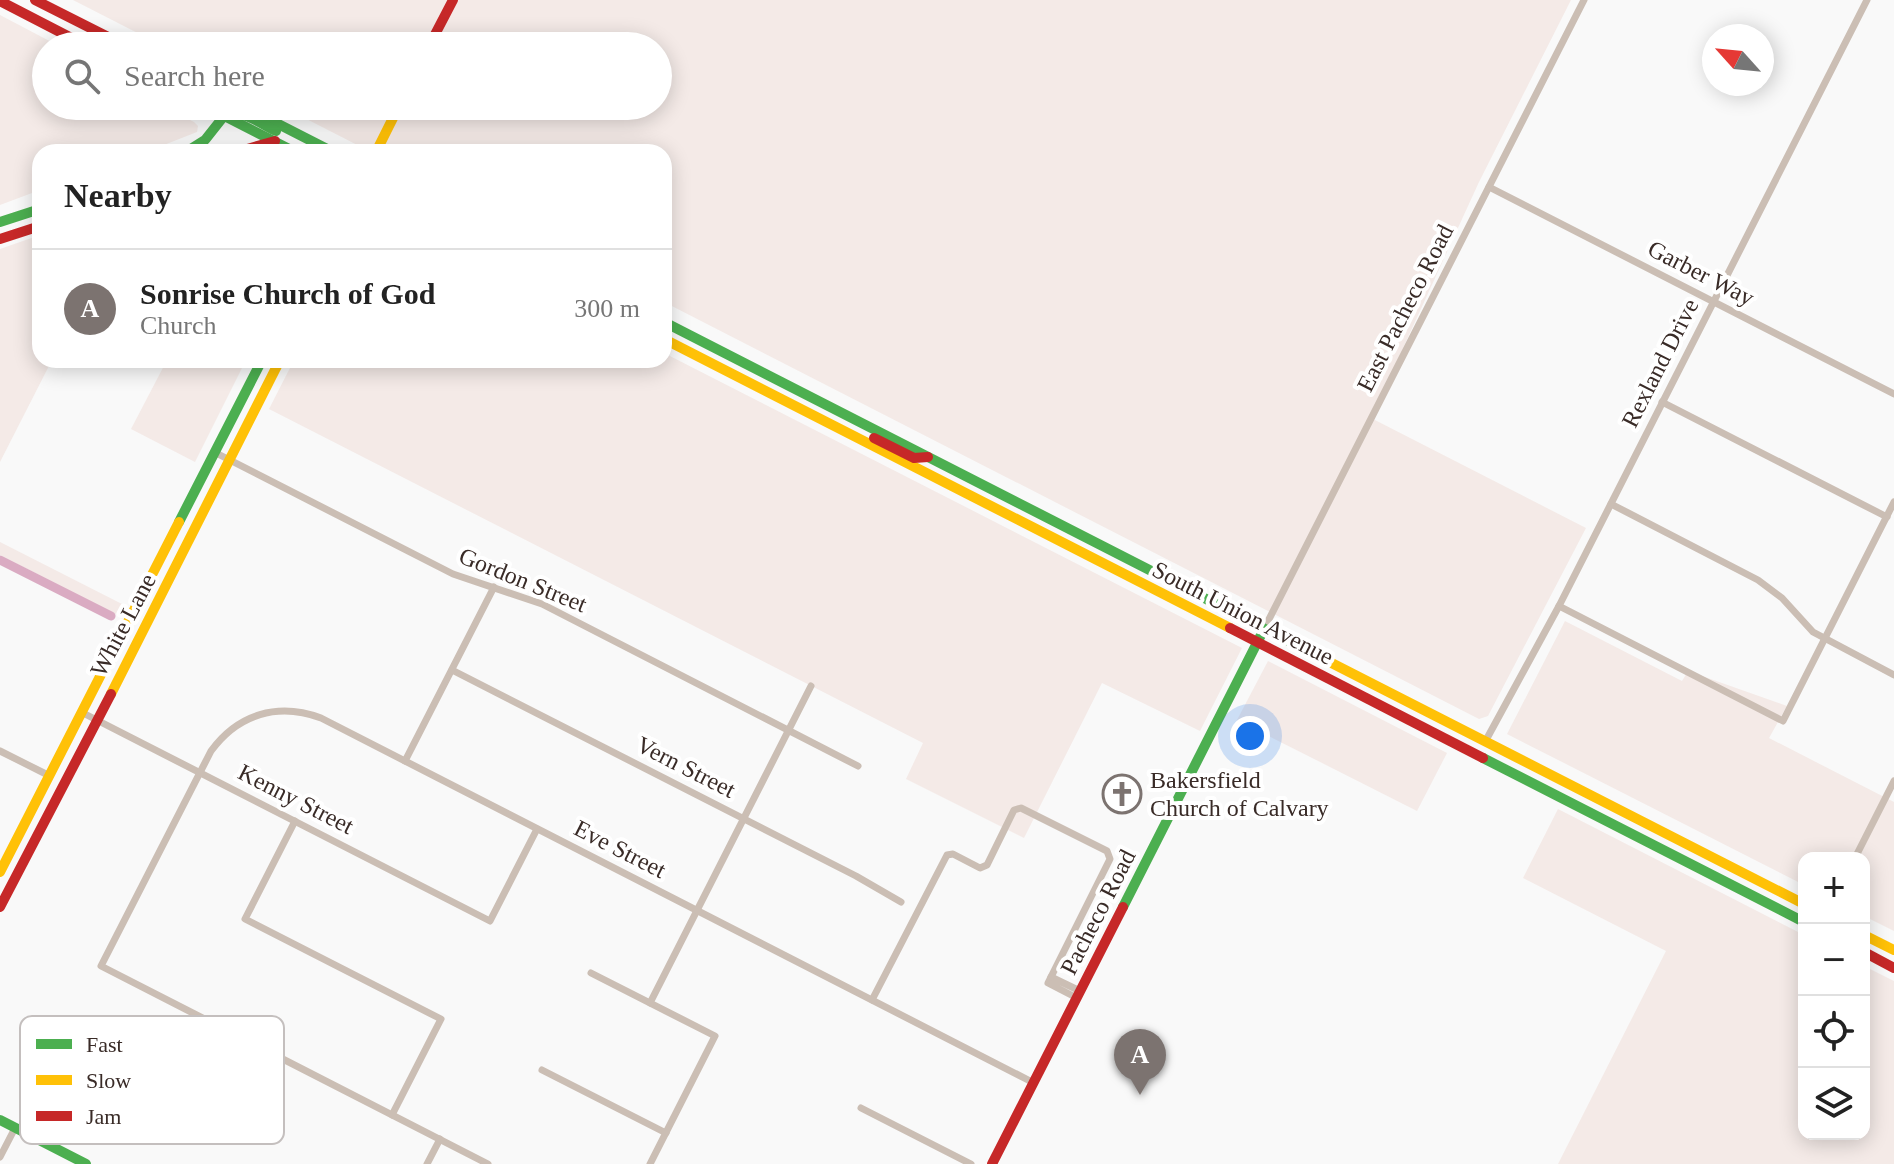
<!DOCTYPE html>
<meta charset="utf-8">
<style>
:root{--surface:#fff;--page:#f2f2f2;--text:#222;--muted:#767676;--line:#e0e0e0;--accent:#7c7370}
body{margin:0;font-family:Georgia,serif;background:var(--page);color:var(--text)}
.controls{position:absolute;right:24px;bottom:24px;display:grid;overflow:hidden;border-radius:16px;box-shadow:0 4px 20px #0003}
.controls button{width:72px;height:72px;display:grid;place-items:center;padding:0;border:0;border-bottom:2px solid var(--line);background:var(--surface);color:var(--text);font:40px sans-serif}
.compass{position:absolute;left:1702px;top:24px;width:72px;height:72px;border-radius:50%;background:var(--surface);box-shadow:0 4px 20px #0003;rotate:297deg}
.you{position:absolute;left:1250px;top:736px;width:28px;height:28px;margin:-20px;border:6px solid #fff;border-radius:50%;background:#1a73e8;box-shadow:0 0 0 12px #1a73e833}
.badge{display:grid;place-items:center;width:52px;height:52px;border-radius:50%;background:var(--accent);color:#fff;font-size:26px;font-weight:700}
.pin{position:absolute;translate:-50% -66px;filter:drop-shadow(0 2px 4px #0008)}
.pin::after{content:'';position:absolute;top:42px;width:28px;height:24px;background:inherit;clip-path:polygon(0 0,100% 0,50% 100%)}
.list{margin:0;padding:0;list-style:none}
h2{display:flex;justify-content:space-between;align-items:center;height:104px;margin:0;padding:0 32px;font-size:34px}
h2 small{font-size:26px;font-weight:400;color:var(--muted)}
.list li{display:grid;grid-template-columns:52px 1fr auto;gap:24px;align-items:center;box-sizing:border-box;height:120px;padding:0 32px;border-top:2px solid var(--line)}
.list b{display:block;font-size:30px;white-space:nowrap}
.list p{margin:0;font-size:26px;white-space:nowrap;color:var(--muted)}
.list em{font-size:26px;font-style:normal;color:var(--muted)}
.icon{flex:none;width:44px;height:44px;fill:none;stroke:currentColor;stroke-width:2;stroke-linecap:round;stroke-linejoin:round}
.map{position:relative;flex:none;width:1894px;height:1164px;overflow:hidden}
.search{position:absolute;background:var(--surface);box-shadow:0 4px 20px #0003;left:32px;top:32px;width:640px;height:88px;display:flex;align-items:center;gap:20px;box-sizing:border-box;padding:0 28px;border-radius:44px;color:var(--muted);font-size:30px}
.panel{position:absolute;background:var(--surface);box-shadow:0 4px 20px #0003;left:32px;top:144px;width:640px;height:224px;border-radius:24px}
.map>svg:first-child{display:block}
</style>
<div class="map">
<svg width="1894" height="1164" viewBox="0 0 1894 1164">
<rect width="100%" height="100%" fill="#f9f9f9"/>
<g fill="#f4eae7">
<path d="M 73,0 L 1571,0 L 1479,182 L 1371,418 L 1586,528 L 1488,716 L 1479,719 L 664,302 L 664,152 L 371,152 L 281,106 L 658,106 L 658,46 L 163,46 Z"/>
<path d="M 0,15 L 59,46 L 46,46 L 46,106 L 163,106 L 194,122 L 198,126 L 197,132 L 146,152 L 40,152 L 40,190 L 0,205 Z"/>
<path d="M 40,235 L 40,360 L 52,360 L 0,462 L 0,249 Z"/>
<path d="M 664,353 L 1242,648 L 1200,731 L 1102,683 L 1024,838 L 906,779 L 923,743 L 269,409 L 294,360 L 664,360 Z"/>
<path d="M 167,360 L 246,360 L 195,462 L 131,429 Z"/>
<path d="M 0,542 L 122,604 L 117,615 L 0,555 Z"/>
<path d="M 1565,621 L 1682,681 L 1688,671 L 1787,706 L 1769,738 L 1894,802 L 1894,931 L 1864,916 L 1864,858 L 1804,858 L 1804,885 L 1507,734 Z"/>
<path d="M 1268,661 L 1447,753 L 1417,811 L 1237,720 Z"/>
<path d="M 1558,809 L 1804,935 L 1804,1134 L 1864,1134 L 1864,966 L 1894,981 L 1894,1164 L 1558,1164 L 1666,951 L 1523,878 Z"/>
</g>
<g fill="none" stroke-linecap="round" stroke-linejoin="round">
<path stroke="#daabc2" stroke-width="9" d="M 0,560 L 111,616"/>
<g stroke="#cbbeb4" stroke-width="7">
<path d="M 1489,187 L 1894,394"/>
<path d="M 1662,402 L 1887,517"/>
<path d="M 216,453 L 453,574 L 542,604 L 858,766"/>
<path d="M 1611,504 L 1758,580 L 1782,598 L 1813,632 L 1894,675"/>
<path d="M 1559,606 L 1783,721 L 1894,502"/>
<path d="M 1264,629 L 1584,0"/>
<path d="M 452,670 L 856,876 L 901,902"/>
<path d="M 83,713 L 490,921 L 537,829"/>
<path d="M 1485,742 L 1559,606 L 1867,0"/>
<path d="M 0,751 L 50,776"/>
<path d="M 405,761 L 494,587"/>
<path d="M 295,821 L 245,919 L 441,1019 L 392,1115"/>
<path d="M 1855,858 L 1894,781"/>
<path d="M 591,973 L 715,1036 L 650,1164"/>
<path d="M 1077,998 L 1048,983 L 1051,977 L 1080,991"/>
<path d="M 872,1000 L 947,855 L 953,854 L 980,868 L 987,865 L 1014,810 L 1021,808 L 1107,851 L 1110,859 L 1051,977"/>
<path d="M 650,1003 L 811,686"/>
<path d="M 542,1070 L 666,1133"/>
<path d="M 861,1108 L 971,1164"/>
<path d="M 0,1157 L 15,1128"/>
<path d="M 427,1164 L 440,1139"/>
<path d="M 488,1164 L 101,966 L 211,751 C 238,714 278,702 321,718 L 1034,1083"/>
</g>
<g stroke="#4caf50" stroke-width="10">
<path d="M 205,106 L 295,152"/>
<path d="M 243,106 L 333,152"/>
<path d="M 224,116 C 243,109 259,123 276,131"/>
<path d="M 186,152 L 205,140 L 224,116"/>
<path d="M 0,222 L 40,209"/>
<path d="M 664,322 L 1310,652"/>
<path d="M 179,522 L 262,360"/>
<path d="M 1483,758 L 1804,922"/>
<path d="M 1123,907 L 1261,635"/>
<path d="M 0,1120 L 86,1164"/>
</g>
<g stroke="#ffc107" stroke-width="10">
<path d="M 376,152 L 399,106"/>
<path d="M 664,339 L 1230,628"/>
<path d="M 1310,652 L 1804,904"/>
<path d="M 111,694 L 280,360"/>
<path d="M 0,872 L 179,522"/>
<path d="M 1864,935 L 1894,950"/>
</g>
<g stroke="#c62828" stroke-width="10">
<path d="M 35,0 L 126,46"/>
<path d="M 0,1 L 87,46"/>
<path d="M 429,46 L 453,0"/>
<path d="M 237,152 L 275,141"/>
<path d="M 0,239 L 40,226"/>
<path d="M 874,438 L 914,458 L 928,457"/>
<path d="M 1230,628 L 1483,758"/>
<path d="M 0,907 L 111,694"/>
<path d="M 1864,952 L 1894,968"/>
<path d="M 992,1164 L 1123,907"/>
</g>
</g>
<defs>
<symbol id="church-ring" viewBox="-11 -11 22 22"><circle r="9.5" fill="#fff" stroke="#7c7370" stroke-width="1.5"/><path d="M-1.2-6h2.4v3.5h3.3v2.4h-3.3V6h-2.4V-.1h-3.3v-2.4h3.3Z" fill="#7c7370"/></symbol>
</defs>
<g fill-rule="evenodd">
<use href="#church-ring" x="1100" y="772" width="44" height="44"/>
</g>
<g text-anchor="middle" dominant-baseline="central" stroke-width="8" stroke-linejoin="round" paint-order="stroke">
<g font-size="24" fill="#392b27" stroke="#fff">
<text transform="translate(1701 273) rotate(27)">Garber Way</text>
<text transform="translate(1405 308) rotate(-63)">East Pacheco Road</text>
<text transform="translate(1660 363) rotate(-63)">Rexland Drive</text>
<text transform="translate(523 580) rotate(22)">Gordon Street</text>
<text transform="translate(1243 613) rotate(27)">South Union Avenue</text>
<text transform="translate(123 625) rotate(-62)">White Lane</text>
<text transform="translate(686 767) rotate(27)">Vern Street</text>
<text transform="translate(296 799) rotate(27)">Kenny Street</text>
<text transform="translate(620 849) rotate(27)">Eve Street</text>
<text transform="translate(1098 912) rotate(-63)">Pacheco Road</text>
</g>
<g font-size="24" fill="#392b27" stroke="#fff" text-anchor="start">
<text x="1150" y="780">Bakersfield<tspan x="1150" dy="28">Church of Calvary</tspan></text>
</g>
</g>
<rect x="20" y="1016" width="264" height="128" rx="12" fill="#fff" stroke="#c4bfbe" stroke-width="2"/>
<rect x="36" y="1039" width="36" height="10" fill="#4caf50"/>
<rect x="36" y="1075" width="36" height="10" fill="#ffc107"/>
<rect x="36" y="1111" width="36" height="10" fill="#c62828"/>
<g font-size="22" fill="#392b27">
<text x="86" y="1052">Fast</text>
<text x="86" y="1088">Slow</text>
<text x="86" y="1124">Jam</text>
</g>
</svg>
<div class="controls">
<button>+</button>
<button>−</button>
<button><svg class="icon" aria-label="locate" viewBox="0 0 24 24"><circle cx="12" cy="12" r="6"/><path d="M12 2v4M12 18v4M2 12h4M18 12h4"/></svg></button>
<button><svg class="icon" aria-label="layers" viewBox="0 0 24 24"><path d="M12 4l9 5-9 5-9-5zM3 14l9 5 9-5"/></svg></button>
</div>
<svg class="compass" viewBox="-18 -18 36 36"><path d="M0-13l5 13h-10z" fill="#e53935"/><path d="M0 13l5-13h-10z" fill="#767676"/></svg>
<div class="you"></div>
<div class="pin badge" style="left:1140px;top:1095px">A</div>
<div class="search"><svg class="icon" aria-label="search" viewBox="0 0 24 24"><circle cx="10" cy="10" r="6"/><path d="M15 15l6 6"/></svg>Search here</div>
<section class="panel">
<h2>Nearby<small></small></h2>
<ul class="list">
<li><span class="badge">A</span><div><b>Sonrise Church of God</b><p>Church</p></div><em>300 m</em></li>
</ul>
</section>
</div>
